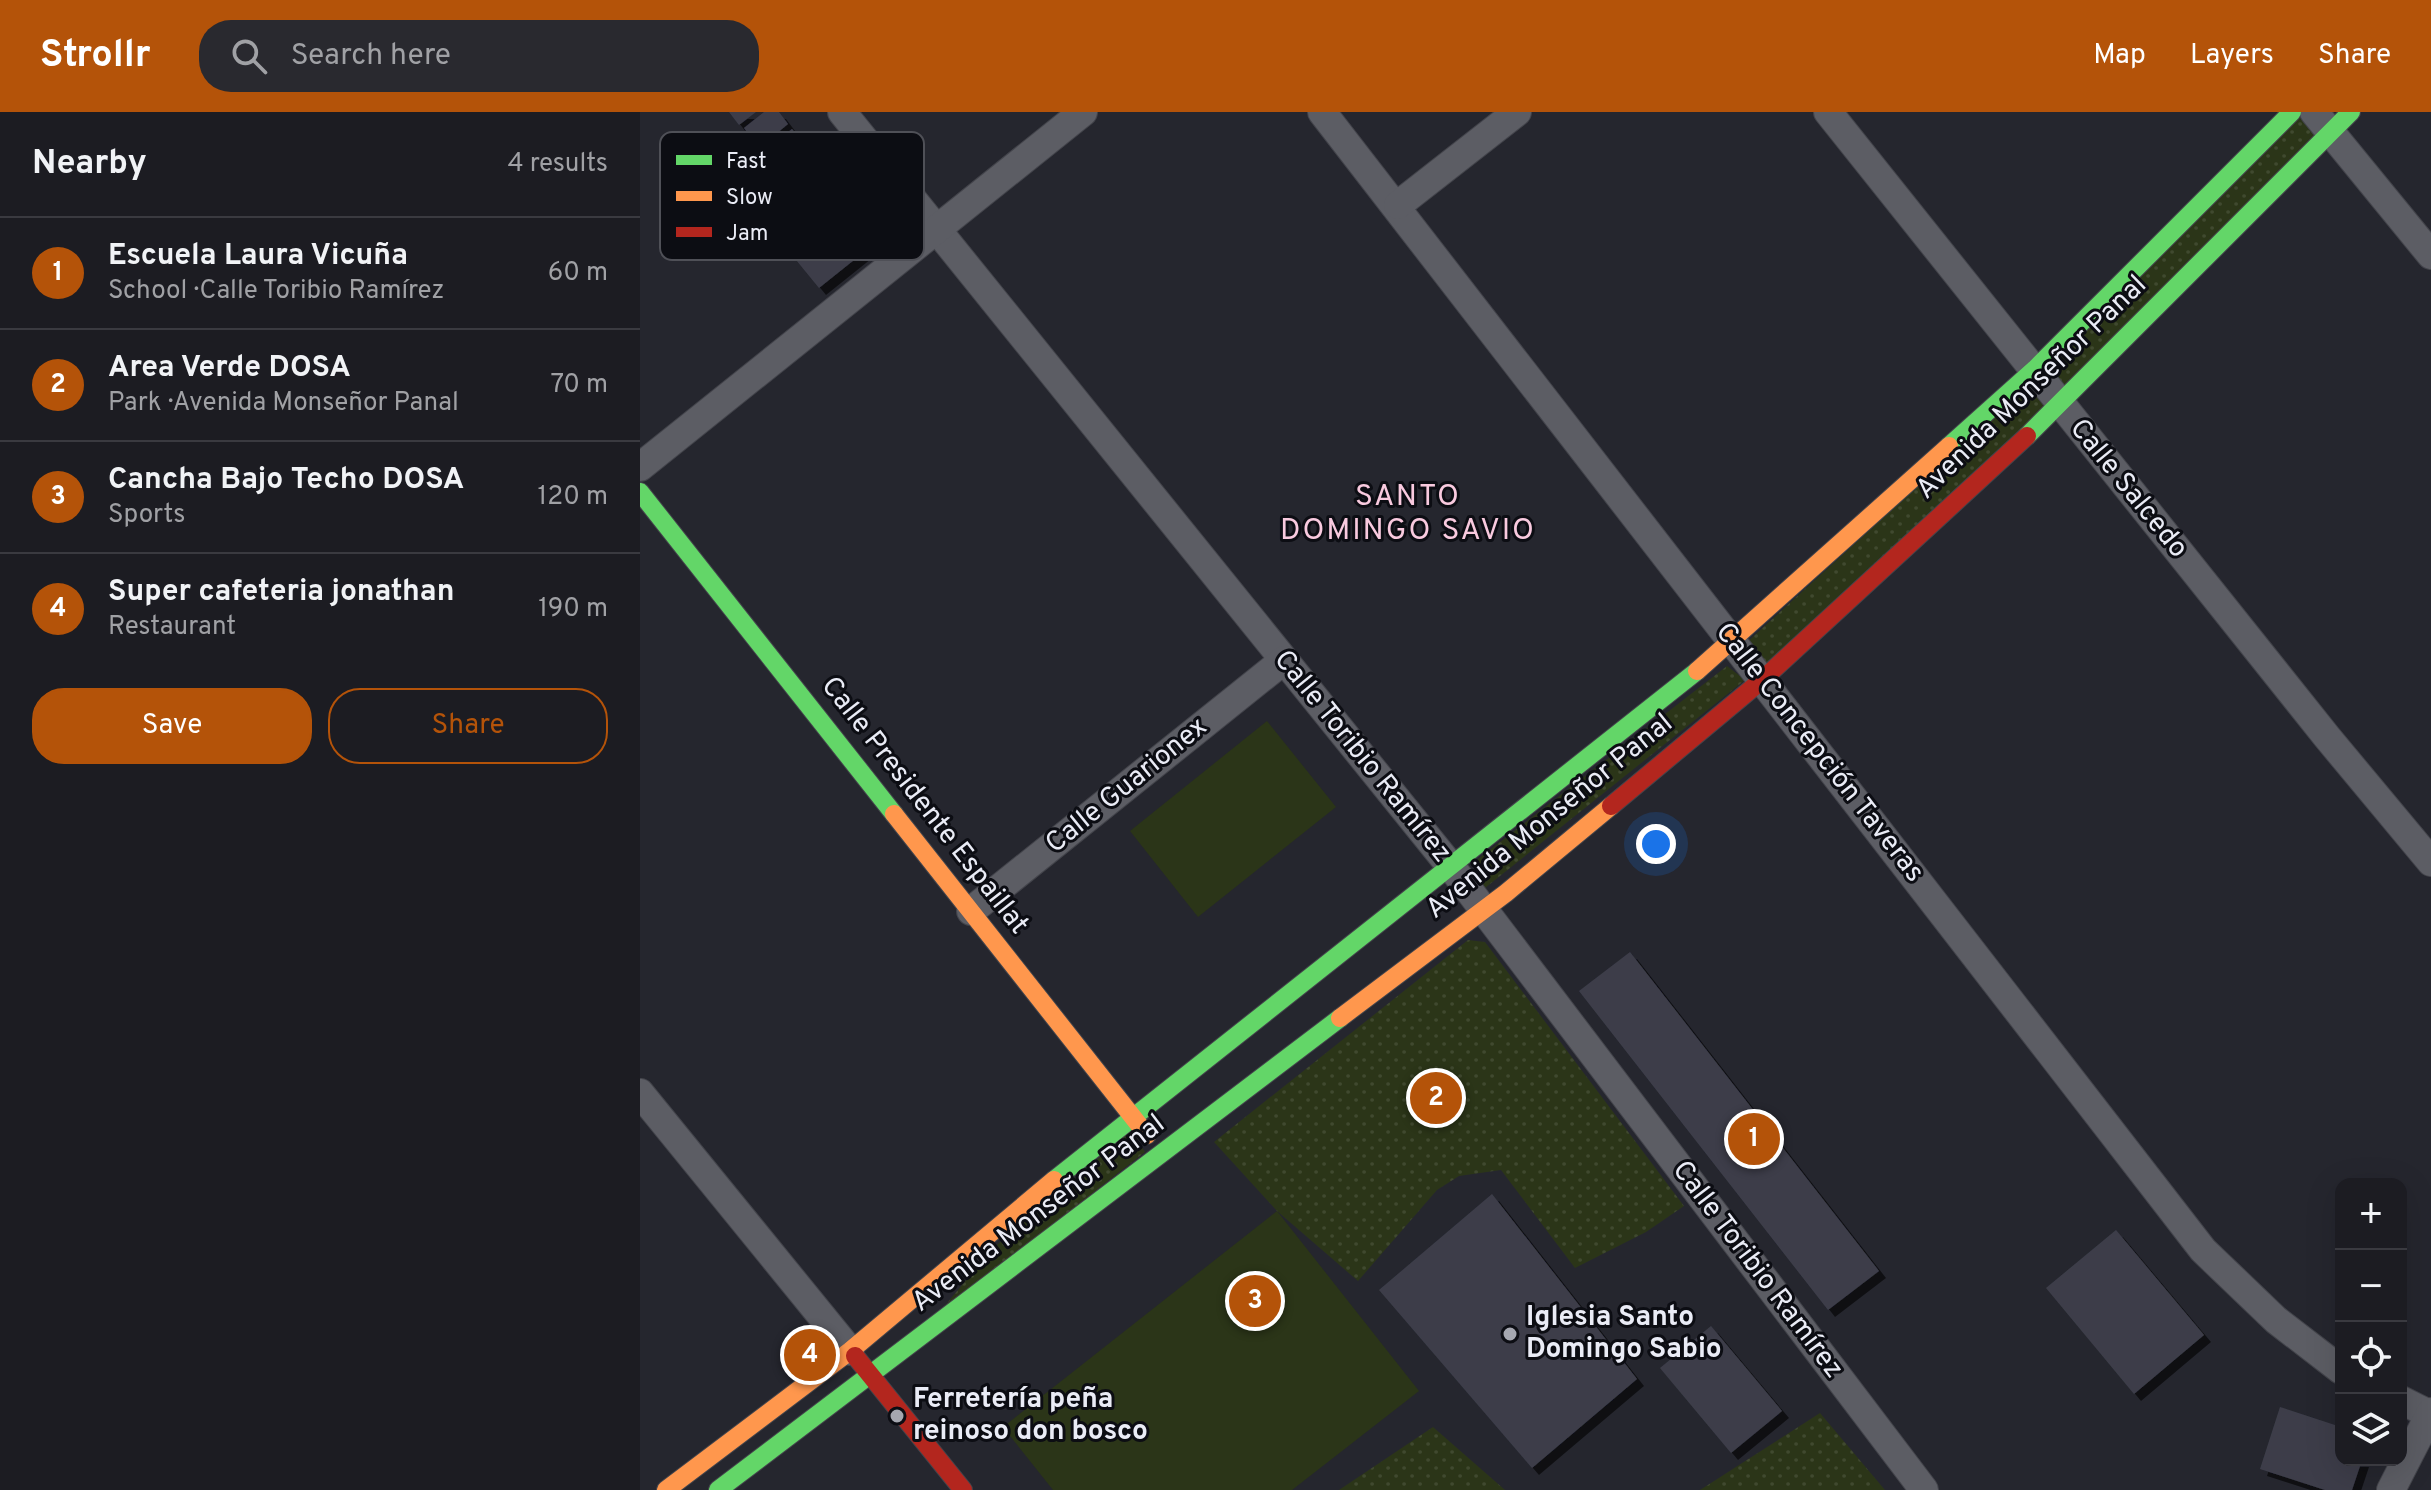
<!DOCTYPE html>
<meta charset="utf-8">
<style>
:root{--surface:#1c1c22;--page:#29292f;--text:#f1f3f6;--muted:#a0a1a5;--line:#3a3a40;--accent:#b45309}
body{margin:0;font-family:Overpass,sans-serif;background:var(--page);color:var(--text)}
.controls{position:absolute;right:24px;bottom:24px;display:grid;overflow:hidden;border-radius:16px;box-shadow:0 8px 32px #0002}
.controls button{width:72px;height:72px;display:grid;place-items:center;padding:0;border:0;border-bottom:2px solid var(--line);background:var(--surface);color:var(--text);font:40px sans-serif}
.you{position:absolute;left:1016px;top:732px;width:28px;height:28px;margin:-20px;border:6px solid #fff;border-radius:50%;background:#1a73e8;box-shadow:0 0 0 12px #1a73e833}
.badge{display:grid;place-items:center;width:52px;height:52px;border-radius:50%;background:var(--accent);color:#fff;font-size:26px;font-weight:700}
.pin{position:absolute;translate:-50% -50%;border:4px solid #fff;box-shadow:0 2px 8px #0006}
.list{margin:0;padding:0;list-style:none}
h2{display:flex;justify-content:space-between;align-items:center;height:104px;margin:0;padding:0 32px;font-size:34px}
h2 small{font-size:26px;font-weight:400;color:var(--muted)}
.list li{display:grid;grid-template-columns:52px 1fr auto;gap:24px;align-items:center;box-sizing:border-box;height:112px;padding:0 32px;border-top:2px solid var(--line)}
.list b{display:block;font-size:30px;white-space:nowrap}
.list p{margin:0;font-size:26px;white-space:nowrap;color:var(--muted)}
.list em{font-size:26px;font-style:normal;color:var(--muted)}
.actions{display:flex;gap:16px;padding:24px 32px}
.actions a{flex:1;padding:18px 0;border:2px solid var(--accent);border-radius:32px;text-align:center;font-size:28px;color:var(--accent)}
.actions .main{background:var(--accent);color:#fff}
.icon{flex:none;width:44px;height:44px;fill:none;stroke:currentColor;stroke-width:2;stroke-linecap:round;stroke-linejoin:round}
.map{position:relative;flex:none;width:1791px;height:1378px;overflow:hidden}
header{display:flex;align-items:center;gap:48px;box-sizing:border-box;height:112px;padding:0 40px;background:var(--accent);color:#fff}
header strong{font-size:38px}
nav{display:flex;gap:44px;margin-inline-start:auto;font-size:28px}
.search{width:560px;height:72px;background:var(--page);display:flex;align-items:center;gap:20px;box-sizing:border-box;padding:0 28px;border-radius:32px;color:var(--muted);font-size:30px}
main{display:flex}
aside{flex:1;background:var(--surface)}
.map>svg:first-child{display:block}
</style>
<header>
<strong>Strollr</strong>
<div class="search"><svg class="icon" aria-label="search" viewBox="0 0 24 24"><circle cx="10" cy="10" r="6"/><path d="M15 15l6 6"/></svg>Search here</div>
<nav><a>Map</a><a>Layers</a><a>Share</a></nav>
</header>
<main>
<aside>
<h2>Nearby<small>4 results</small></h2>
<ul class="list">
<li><span class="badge">1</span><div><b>Escuela Laura Vicuña</b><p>School · Calle Toribio Ramírez</p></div><em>60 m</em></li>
<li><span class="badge">2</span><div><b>Area Verde DOSA</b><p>Park · Avenida Monseñor Panal</p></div><em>70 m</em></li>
<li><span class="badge">3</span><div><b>Cancha Bajo Techo DOSA</b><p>Sports</p></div><em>120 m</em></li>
<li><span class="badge">4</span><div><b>Super cafeteria jonathan</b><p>Restaurant</p></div><em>190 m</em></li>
</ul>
<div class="actions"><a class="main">Save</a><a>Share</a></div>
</aside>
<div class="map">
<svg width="1791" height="1378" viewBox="0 0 1791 1378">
<defs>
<pattern id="green-dots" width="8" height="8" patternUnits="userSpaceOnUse" patternTransform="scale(2)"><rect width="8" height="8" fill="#2b3518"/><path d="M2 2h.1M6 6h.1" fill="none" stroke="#40492f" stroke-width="1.8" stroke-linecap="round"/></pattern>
<filter id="shadow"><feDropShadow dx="7" dy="7" stdDeviation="0" flood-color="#0009"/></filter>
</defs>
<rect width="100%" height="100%" fill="#25262e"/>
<g fill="url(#green-dots)">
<path d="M 1663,1 L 1680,23 L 1421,281 L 1405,258 Z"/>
<path d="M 1393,269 L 1410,293 L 1125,555 L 1105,532 Z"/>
<path d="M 1087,554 L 1105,568 L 845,776 L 833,751 Z"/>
<path d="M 828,828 L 845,830 L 1044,1094 L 1006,1120 L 935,1156 L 861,1058 L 819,1064 L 797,1078 L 718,1169 L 637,1099 L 574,1030 Z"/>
<path d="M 490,1019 L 505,1040 L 298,1202 L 352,1137 Z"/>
<path d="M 1180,1301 L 1245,1378 L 1060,1378 Z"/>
<path d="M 793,1315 L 865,1378 L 699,1378 Z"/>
</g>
<g fill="#2b3518">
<path d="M 627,609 L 696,695 L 558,805 L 490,719 Z"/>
<path d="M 637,1099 L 779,1279 L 652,1378 L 413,1378 L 363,1315 Z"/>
</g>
<g fill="#3d3e4a" filter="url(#shadow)">
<path d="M 89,0 L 116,0 L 99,13 Z"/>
<path d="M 124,0 L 139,0 L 148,12 L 119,36 L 104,16 Z"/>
<path d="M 152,17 L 173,43 L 135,74 L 113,48 Z"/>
<path d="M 212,94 L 239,128 L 179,176 L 152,143 Z"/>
<path d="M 990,840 L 1239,1159 L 1188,1198 L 939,879 Z"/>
<path d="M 852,1082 L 997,1267 L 892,1356 L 739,1178 Z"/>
<path d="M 1476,1118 L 1564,1223 L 1494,1282 L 1406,1176 Z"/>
<path d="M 1071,1214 L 1142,1299 L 1091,1341 L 1020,1256 Z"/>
<path d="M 1640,1295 L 1701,1315 L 1701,1348 L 1722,1348 L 1712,1378 L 1685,1378 L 1620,1357 Z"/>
</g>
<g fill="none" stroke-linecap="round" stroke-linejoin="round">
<defs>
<g id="street">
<path d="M 202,0 L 812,756 L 1284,1378"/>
<path d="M 682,0 L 1563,1138 L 1636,1208 L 1701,1258"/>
<path d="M 1188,0 L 1687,625 L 1791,750"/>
<path d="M 1674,0 L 1791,143"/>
<path d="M 758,93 L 877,0"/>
<path d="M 0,355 L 443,0"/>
<path d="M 331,799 L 644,548"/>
<path d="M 0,981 L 210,1239"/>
<path d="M 1761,1288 L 1791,1303"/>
<path d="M 1751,1378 L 1791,1300"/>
</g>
<g id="fast">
<path d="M 1387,324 L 1711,0"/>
<path d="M 1309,334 L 1395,257 L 1652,0"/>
<path d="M 0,380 L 254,702"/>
<path d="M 414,1068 L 1057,559"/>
<path d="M 78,1378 L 700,906"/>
</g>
<g id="slow">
<path d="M 1057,559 L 1309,334"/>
<path d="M 254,702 L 507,1023"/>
<path d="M 700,906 L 866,781 L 971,694"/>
<path d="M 26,1378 L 210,1239 L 414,1068"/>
</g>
<g id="jam">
<path d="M 971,694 L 1122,568 L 1387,324"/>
<path d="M 215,1244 L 323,1378"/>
</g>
</defs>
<use href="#street" stroke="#43444b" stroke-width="30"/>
<use href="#fast" stroke="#43444b" stroke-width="20"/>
<use href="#slow" stroke="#43444b" stroke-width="20"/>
<use href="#jam" stroke="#43444b" stroke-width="20"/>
<use href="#street" stroke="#5c5d64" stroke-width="28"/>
<use href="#fast" stroke="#63d668" stroke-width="18"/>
<use href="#slow" stroke="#ff974d" stroke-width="18"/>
<use href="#jam" stroke="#b3261e" stroke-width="18"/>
</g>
<g fill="#a5a7b0" stroke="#0c0d13" stroke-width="3">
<circle cx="870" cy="1222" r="8"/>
<circle cx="257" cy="1304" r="8"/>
</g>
<g text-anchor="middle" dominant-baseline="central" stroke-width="6" stroke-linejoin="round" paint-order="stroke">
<g font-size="28" fill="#eaecf6" stroke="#0c0d13">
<text transform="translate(1392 276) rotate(-44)">Avenida Monseñor Panal</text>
<text transform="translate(1488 377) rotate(51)">Calle Salcedo</text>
<text transform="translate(1179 641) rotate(52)">Calle Concepción Taveras</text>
<text transform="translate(722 645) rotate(51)">Calle Toribio Ramírez</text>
<text transform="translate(487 674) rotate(-39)">Calle Guarionex</text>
<text transform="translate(284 694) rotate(52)">Calle Presidente Espaillat</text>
<text transform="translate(910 705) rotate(-39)">Avenida Monseñor Panal</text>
<text transform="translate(399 1102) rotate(-37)">Avenida Monseñor Panal</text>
<text transform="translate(1117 1158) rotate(53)">Calle Toribio Ramírez</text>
</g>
<g font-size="28" font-weight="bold" fill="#eaecf6" stroke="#0c0d13" text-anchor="start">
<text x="886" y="1206">Iglesia Santo<tspan x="886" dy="32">Domingo Sabio</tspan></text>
<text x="273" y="1288">Ferretería peña<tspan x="273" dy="32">reinoso don bosco</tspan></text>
</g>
<g font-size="30" letter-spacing="2" fill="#f9cadf" stroke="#0c0d13">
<text x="768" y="385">SANTO<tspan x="768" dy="34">DOMINGO SAVIO</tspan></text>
</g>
</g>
<rect x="20" y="20" width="264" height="128" rx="12" fill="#0c0d13" stroke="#4f5057" stroke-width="2"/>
<rect x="36" y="43" width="36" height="10" fill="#63d668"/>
<rect x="36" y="79" width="36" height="10" fill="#ff974d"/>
<rect x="36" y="115" width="36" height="10" fill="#b3261e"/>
<g font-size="22" fill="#eaecf6">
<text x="86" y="56">Fast</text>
<text x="86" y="92">Slow</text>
<text x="86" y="128">Jam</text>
</g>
</svg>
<div class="controls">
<button>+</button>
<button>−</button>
<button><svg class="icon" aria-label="locate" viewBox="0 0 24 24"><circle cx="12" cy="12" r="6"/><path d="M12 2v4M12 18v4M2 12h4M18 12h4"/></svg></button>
<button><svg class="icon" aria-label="layers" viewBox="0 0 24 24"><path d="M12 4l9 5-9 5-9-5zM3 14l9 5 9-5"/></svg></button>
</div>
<div class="you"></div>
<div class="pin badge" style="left:1114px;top:1027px">1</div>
<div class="pin badge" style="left:796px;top:986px">2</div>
<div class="pin badge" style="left:615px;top:1189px">3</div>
<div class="pin badge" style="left:170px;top:1243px">4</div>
</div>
</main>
